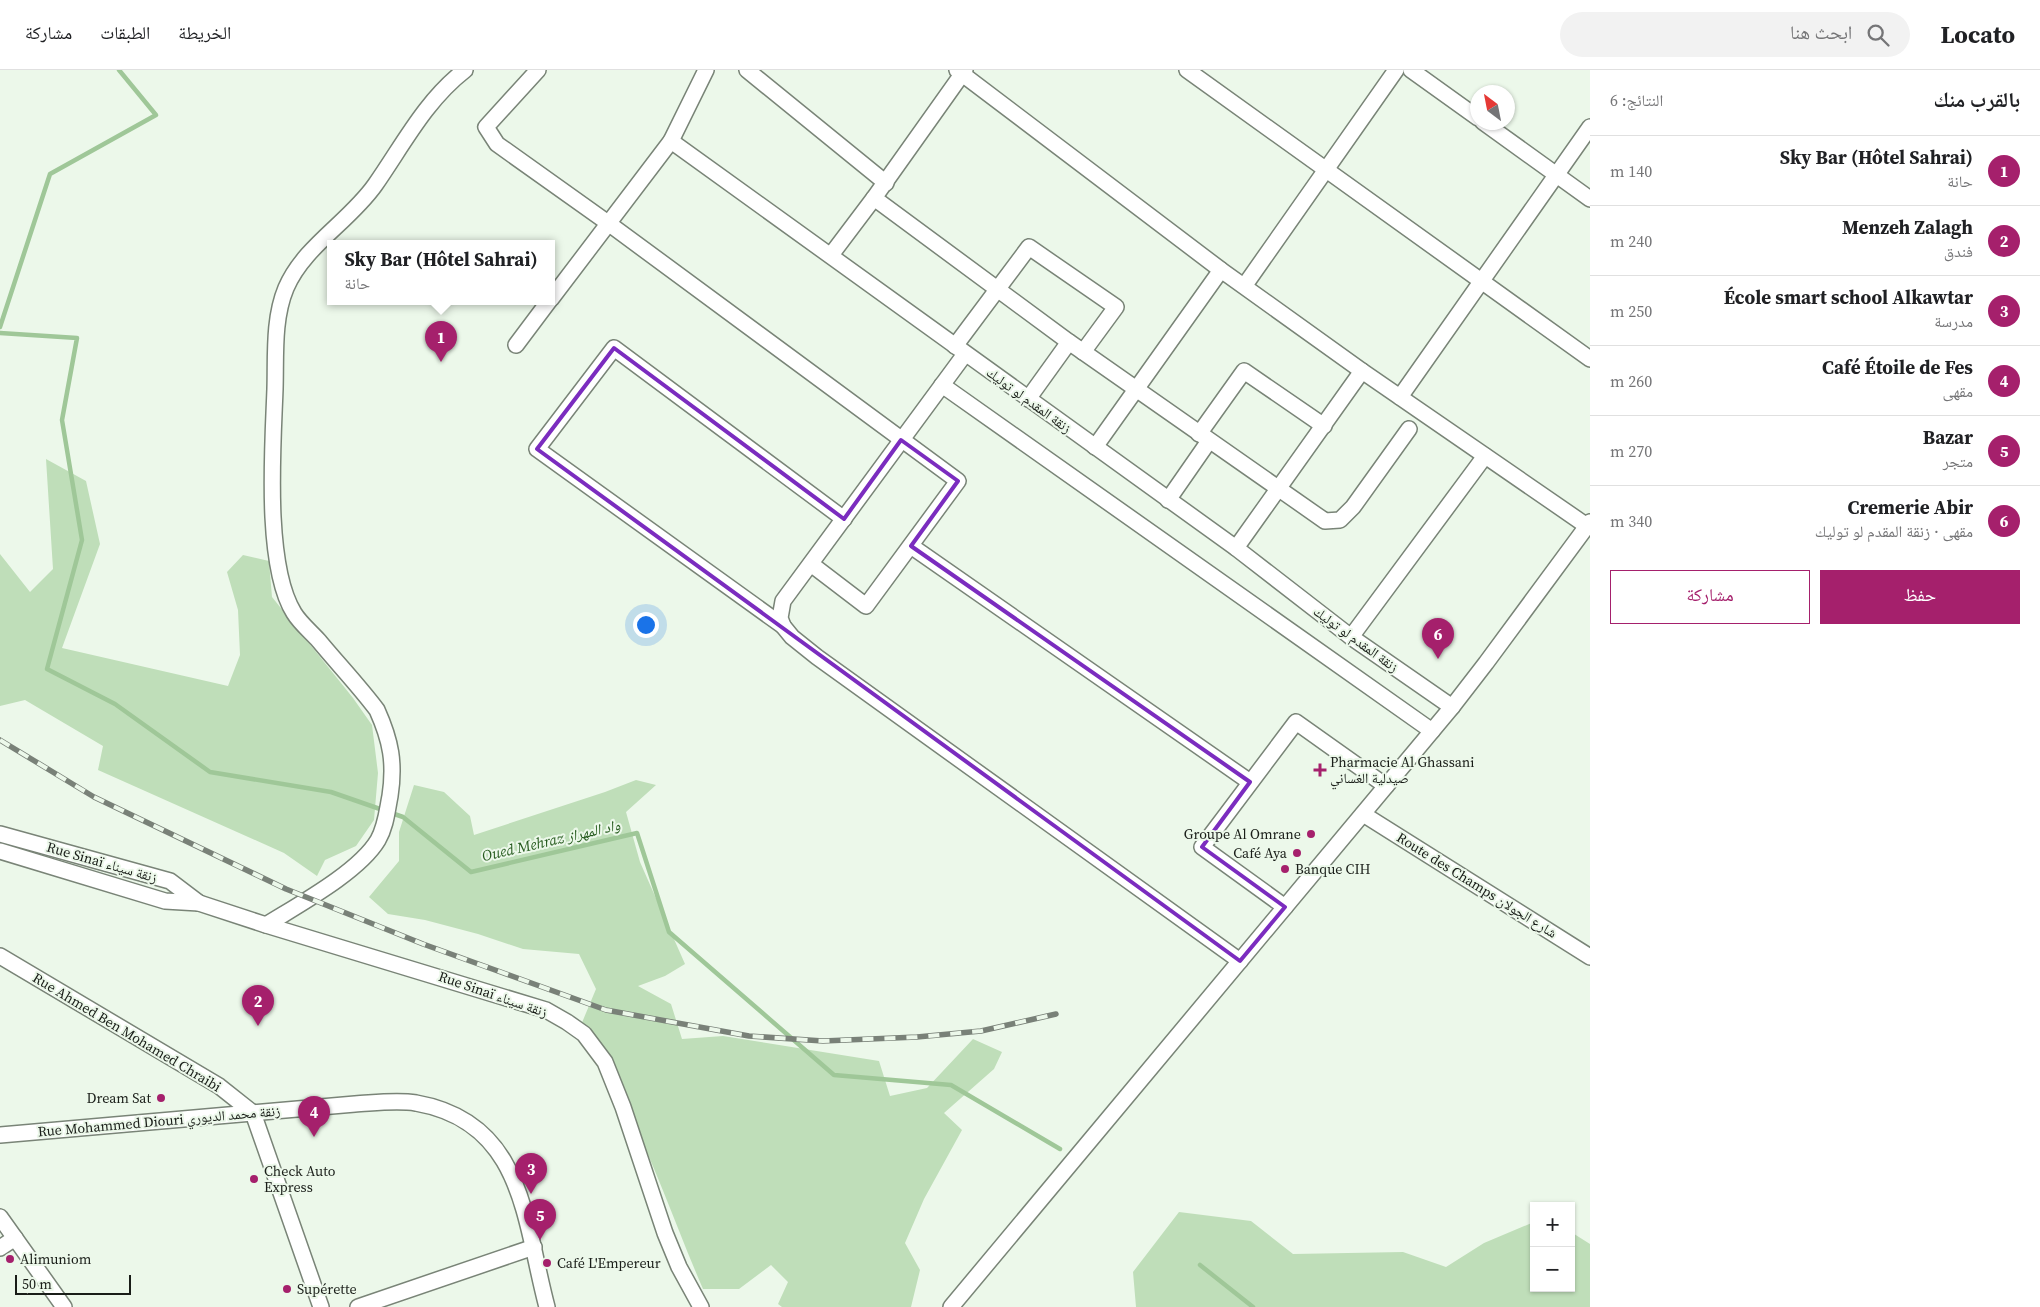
<!DOCTYPE html>
<html lang="ar">
<meta charset="utf-8">
<style>
:root{--surface:#fff;--page:#f2f2f2;--text:#202124;--muted:#757577;--line:#e0e0e0;--accent:#a5206c}
body{margin:0;font-family:"Source Serif 4","Noto Naskh Arabic",serif;background:var(--page);color:var(--text);direction:rtl}
.controls{position:absolute;right:15px;bottom:15px;display:grid;overflow:hidden;border-radius:0px;box-shadow:0 1px 4px #0004}
.controls button{width:45px;height:45px;display:grid;place-items:center;padding:0;border:0;border-bottom:1px solid var(--line);background:var(--surface);color:var(--text);font:25px sans-serif}
.compass{position:absolute;left:1470px;top:15px;width:45px;height:45px;border-radius:50%;background:var(--surface);box-shadow:0 1px 4px #0004;rotate:328deg}
.scale{position:absolute;left:15px;bottom:12px;width:116px;box-sizing:border-box;padding-left:5px;border:2px solid #191d18;border-top:0;font-size:14px;line-height:18px;white-space:nowrap;color:#191d18;-webkit-text-stroke:4px #ecf8ea;paint-order:stroke}
.you{position:absolute;left:645px;top:554px;width:18px;height:18px;margin:-12px;border:4px solid #fff;border-radius:50%;background:#1a73e8;box-shadow:0 0 0 8px #1a73e833}
.badge{display:grid;place-items:center;width:32px;height:32px;border-radius:50%;background:var(--accent);color:#fff;font-size:16px;font-weight:700}
.pin{position:absolute;translate:-50% -41px;filter:drop-shadow(0 1px 2px #0008)}
.pin::after{content:'';position:absolute;top:26px;width:18px;height:15px;background:inherit;clip-path:polygon(0 0,100% 0,50% 100%)}
.popup{position:absolute;left:327px;top:170px;width:228px;height:65px;box-sizing:border-box;display:grid;place-content:center;border-radius:0px;background:var(--surface);filter:drop-shadow(0 1px 4px #0005);font-size:16px;white-space:nowrap;color:var(--muted)}
.popup b{font-size:19px;color:var(--text)}
.popup::after{content:'';position:absolute;left:50%;top:100%;margin-left:-10px;border:10px solid transparent;border-top-color:var(--surface)}
.list{margin:0;padding:0;list-style:none}
h2{display:flex;justify-content:space-between;align-items:center;height:65px;margin:0;padding:0 20px;font-size:21px}
h2 small{font-size:16px;font-weight:400;color:var(--muted)}
.list li{display:grid;grid-template-columns:32px 1fr auto;gap:15px;align-items:center;box-sizing:border-box;height:70px;padding:0 20px;border-top:1px solid var(--line)}
.list b{display:block;font-size:19px;white-space:nowrap}
.list p{margin:0;font-size:16px;white-space:nowrap;color:var(--muted)}
.list em{font-size:16px;font-style:normal;color:var(--muted)}
.actions{display:flex;gap:10px;padding:15px 20px}
.actions a{flex:1;padding:11px 0;border:1px solid var(--accent);border-radius:0px;text-align:center;font-size:18px;color:var(--accent)}
.actions .main{background:var(--accent);color:#fff}
.icon{flex:none;width:28px;height:28px;fill:none;stroke:currentColor;stroke-width:2;stroke-linecap:round;stroke-linejoin:round}
.map{position:relative;flex:none;width:1590px;height:1237px;overflow:hidden;direction:ltr}
header{display:flex;align-items:center;gap:30px;box-sizing:border-box;height:70px;padding:0 25px;background:var(--surface);border-bottom:1px solid var(--line)}
header strong{font-size:24px}
nav{display:flex;gap:28px;margin-inline-start:auto;font-size:18px}
.search{width:350px;height:45px;background:var(--page);display:flex;align-items:center;gap:12px;box-sizing:border-box;padding:0 18px;border-radius:28px;color:var(--muted);font-size:19px}
main{display:flex}
aside{flex:1;background:var(--surface)}
.map>svg:first-child{display:block}
</style>
<header>
<strong>Locato</strong>
<div class="search"><svg class="icon" aria-label="search" viewBox="0 0 24 24"><circle cx="10" cy="10" r="6"/><path d="M15 15l6 6"/></svg>ابحث هنا</div>
<nav><a>الخريطة</a><a>الطبقات</a><a>مشاركة</a></nav>
</header>
<main>
<aside>
<h2>بالقرب منك<small>النتائج: 6</small></h2>
<ul class="list">
<li><span class="badge">1</span><div><b>Sky Bar (Hôtel Sahrai)</b><p>حانة</p></div><em>140 m</em></li>
<li><span class="badge">2</span><div><b>Menzeh Zalagh</b><p>فندق</p></div><em>240 m</em></li>
<li><span class="badge">3</span><div><b>École smart school Alkawtar</b><p>مدرسة</p></div><em>250 m</em></li>
<li><span class="badge">4</span><div><b>Café Étoile de Fes</b><p>مقهى</p></div><em>260 m</em></li>
<li><span class="badge">5</span><div><b>Bazar</b><p>متجر</p></div><em>270 m</em></li>
<li><span class="badge">6</span><div><b>Cremerie Abir</b><p>مقهى · زنقة المقدم لو توليك</p></div><em>340 m</em></li>
</ul>
<div class="actions"><a class="main">حفظ</a><a>مشاركة</a></div>
</aside>
<div class="map">
<svg width="1590" height="1237" viewBox="0 0 1590 1237">
<rect width="100%" height="100%" fill="#ecf8ea"/>
<g fill="#bfdeb9">
<path d="M 46,389 L 86,411 L 100,474 L 62,578 L 228,616 L 240,585 L 238,540 L 227,502 L 243,485 L 269,491 L 272,527 L 353,628 L 372,655 L 378,703 L 374,750 L 356,776 L 325,790 L 317,806 L 284,783 L 98,700 L 103,676 L 25,630 L 0,636 L 0,484 L 30,522 L 53,499 Z"/>
<path d="M 636,710 L 656,715 L 626,742 L 640,792 L 685,894 L 665,906 L 638,916 L 671,934 L 682,969 L 723,966 L 879,991 L 890,1026 L 927,1018 L 973,969 L 1002,982 L 994,999 L 944,1043 L 962,1060 L 924,1129 L 905,1173 L 920,1200 L 911,1237 L 782,1237 L 778,1234 L 788,1212 L 771,1195 L 739,1219 L 703,1219 C 677,1159 656,1097 627,1039 C 613,1010 596,983 581,955 L 596,919 L 579,884 L 523,879 L 478,864 L 425,850 L 388,844 L 369,827 L 399,791 L 399,762 L 414,715 L 444,722 L 470,746 L 474,765 L 605,722 Z"/>
<path d="M 1179,1142 L 1251,1151 L 1293,1184 L 1403,1182 L 1446,1197 L 1484,1173 L 1534,1152 L 1534,1218 L 1571,1218 L 1571,1162 L 1590,1174 L 1590,1237 L 1136,1237 L 1133,1202 Z"/>
</g>
<g fill="none" stroke-linecap="round" stroke-linejoin="round">
<g stroke="#9fc798" stroke-width="4.5">
<path d="M 0,257 L 50,104 L 156,45 L 119,0"/>
<path d="M 0,263 L 77,268 L 62,350 L 82,470 L 47,599 L 115,634 L 210,702 L 331,722 L 403,747 L 471,802 L 637,763 L 669,862 L 834,1005 L 951,1015 L 1060,1079"/>
<path d="M 1200,1195 L 1253,1237"/>
</g>
<defs>
<g id="minor">
<path d="M 538,0 L 486,57 L 497,74 L 608,153 L 958,411 L 866,536 L 811,494"/>
<path d="M 747,0 L 886,113"/>
<path d="M 957,0 L 1221,200 L 1362,301 L 1587,456"/>
<path d="M 1187,0 L 1590,289"/>
<path d="M 1411,0 L 1478,48"/>
<path d="M 1483,52 L 1590,129"/>
<path d="M 671,71 L 1236,478 L 1351,567 L 1452,637"/>
<path d="M 874,128 L 1069,272 L 1325,451 L 1340,450 L 1353,437 L 1409,359"/>
<path d="M 831,185 L 874,128 L 965,0"/>
<path d="M 1245,215 L 1396,0"/>
<path d="M 551,229 L 671,71 L 706,0"/>
<path d="M 516,275 L 549,231"/>
<path d="M 955,276 L 1029,177 L 1116,237 L 1083,282"/>
<path d="M 942,315 L 1432,661"/>
<path d="M 1400,327 L 1590,57"/>
<path d="M 1028,329 L 1069,272"/>
<path d="M 1199,364 L 1244,301 L 1324,356"/>
<path d="M 1095,377 L 1221,200"/>
<path d="M 1168,430 L 1209,371"/>
<path d="M 844,449 L 614,278 L 537,379 L 783,556 L 792,567 L 817,587 L 1240,891"/>
<path d="M 911,476 L 1250,712"/>
<path d="M 1236,478 L 1362,301"/>
<path d="M 783,556 L 780,548 L 783,531 L 965,284"/>
<path d="M 1351,567 L 1485,386"/>
<path d="M 1363,744 L 1590,887"/>
<path d="M 0,764 L 170,811 L 199,833"/>
<path d="M 0,781 L 165,831 L 199,833 L 266,855 L 503,927 L 546,940 L 567,952 L 584,964 L 605,992 L 623,1037 L 665,1163 L 679,1197 L 701,1237"/>
<path d="M 1285,837 L 1202,777 L 1296,652 L 1386,716"/>
<path d="M 266,855 C 298,835 359,802 378,770 C 386,756 387,741 390,726 C 395,693 391,671 377,640 C 359,616 338,594 319,571 C 311,562 300,553 294,543 C 264,495 273,375 275,319 C 276,286 273,249 286,218 C 304,176 349,152 375,115 C 403,75 425,31 465,0"/>
<path d="M 0,886 L 219,1016 L 253,1043 L 321,1237"/>
<path d="M 0,1065 L 355,1034 C 374,1033 396,1030 416,1033 C 524,1052 524,1151 547,1237"/>
<path d="M 0,1147 L 64,1237"/>
<path d="M 0,1178 L 15,1168"/>
<path d="M 358,1237 L 534,1177"/>
<path d="M 951,1237 L 1452,637 L 1486,593 L 1590,452"/>
</g>
</defs>
<use href="#minor" stroke="#798477" stroke-width="18"/>
<use href="#minor" stroke="#fff" stroke-width="15"/>
<defs>
<path id="rail" d="M 0,670 L 94,727 L 286,819 L 423,874 L 606,940 L 749,966 L 823,971 L 917,967 L 981,961 L 1056,944"/>
</defs>
<use href="#rail" stroke="#798178" stroke-width="5.5"/>
<use href="#rail" stroke="#ecf8ea" stroke-width="4" stroke-dasharray="11" stroke-linecap="butt"/>
</g>
<path fill="none" stroke="#7b2cbf" stroke-width="4" stroke-linejoin="round" d="M 614,278 L 844,449 L 901,370 L 958,411 L 911,476 L 1250,712 L 1202,777 L 1285,837 L 1240,891 L 537,379 Z"/>
<g fill="#a5206c" stroke="#ecf8ea" stroke-width="2">
<path d="M1317.5 692.5h5v5h5v5h-5v5h-5v-5h-5v-5h5z"/>
<circle cx="1311" cy="764" r="5"/>
<circle cx="1297" cy="783" r="5"/>
<circle cx="1285" cy="799" r="5"/>
<circle cx="161" cy="1028" r="5"/>
<circle cx="254" cy="1109" r="5"/>
<circle cx="10" cy="1189" r="5"/>
<circle cx="547" cy="1193" r="5"/>
<circle cx="287" cy="1219" r="5"/>
</g>
<g text-anchor="middle" dominant-baseline="central" stroke-width="4" stroke-linejoin="round" paint-order="stroke">
<g font-size="14" fill="#191d18" stroke="#ecf8ea">
<text transform="translate(1029 330) rotate(36)">زنقة المقدم لو توليك</text>
<text transform="translate(1356 569) rotate(36)">زنقة المقدم لو توليك</text>
<text transform="translate(102 792) rotate(16)">Rue Sinaï زنقة سيناء</text>
<text transform="translate(1477 815) rotate(32)">Route des Champs شارع الجولان</text>
<text transform="translate(493 924) rotate(19)">Rue Sinaï زنقة سيناء</text>
<text transform="translate(127 962) rotate(31)">Rue Ahmed Ben Mohamed Chraibi</text>
<text transform="translate(159 1051) rotate(-5)">Rue Mohammed Diouri زنقة محمد الديوري</text>
</g>
<g font-size="14" fill="#191d18" stroke="#ecf8ea" text-anchor="start">
<text x="1330" y="692">Pharmacie Al Ghassani<tspan x="1330" dy="16">صيدلية الغساني</tspan></text>
<text x="1301" y="764" text-anchor="end">Groupe Al Omrane</text>
<text x="1287" y="783" text-anchor="end">Café Aya</text>
<text x="1295" y="799">Banque CIH</text>
<text x="151" y="1028" text-anchor="end">Dream Sat</text>
<text x="264" y="1101">Check Auto<tspan x="264" dy="16">Express</tspan></text>
<text x="20" y="1189">Alimuniom</text>
<text x="557" y="1193">Café L'Empereur</text>
<text x="297" y="1219">Supérette</text>
</g>
<g font-size="15" font-style="italic" fill="#255a1d" stroke="#ecf8ea">
<text transform="translate(551 770) rotate(-13)">Oued Mehraz واد المهراز</text>
</g>
</g>
</svg>
<div class="controls">
<button>+</button>
<button>−</button>
</div>
<svg class="compass" viewBox="-18 -18 36 36"><path d="M0-13l5 13h-10z" fill="#e53935"/><path d="M0 13l5-13h-10z" fill="#757577"/></svg>
<div class="scale">50 m</div>
<div class="you"></div>
<div class="pin badge" style="left:441px;top:292px">1</div>
<div class="popup"><b>Sky Bar (Hôtel Sahrai)</b>حانة</div>
<div class="pin badge" style="left:258px;top:956px">2</div>
<div class="pin badge" style="left:531px;top:1124px">3</div>
<div class="pin badge" style="left:314px;top:1067px">4</div>
<div class="pin badge" style="left:540px;top:1170px">5</div>
<div class="pin badge" style="left:1438px;top:589px">6</div>
</div>
</main>
